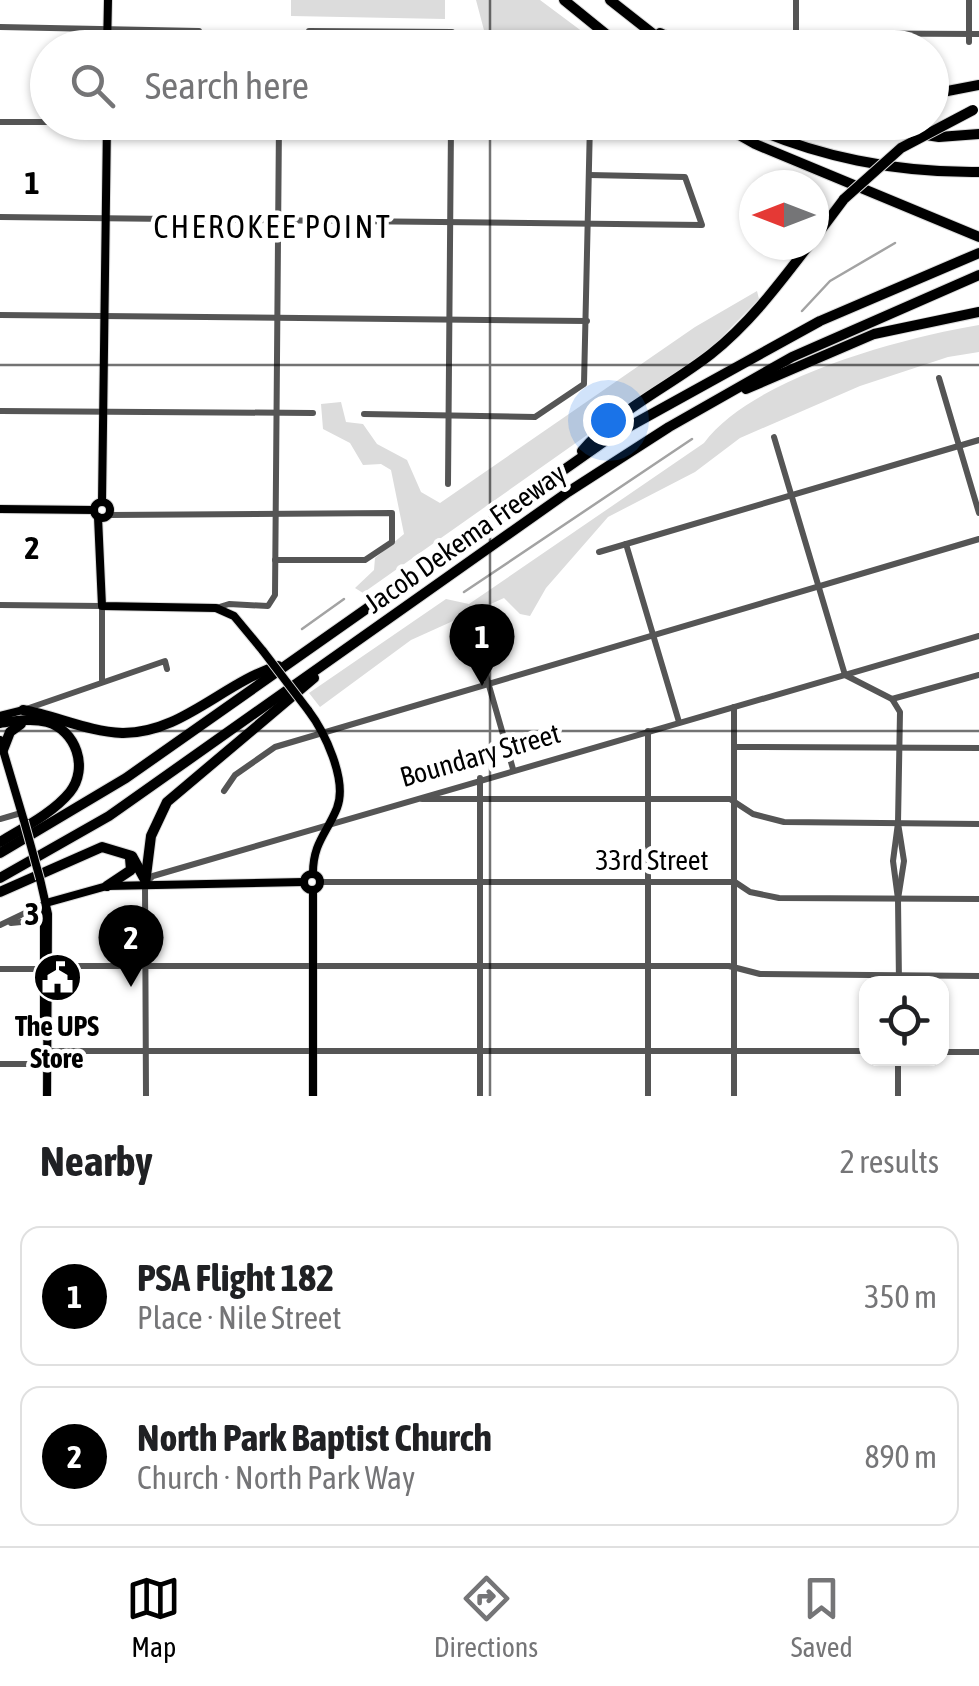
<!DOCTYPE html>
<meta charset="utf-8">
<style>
:root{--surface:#fff;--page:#f6f6f6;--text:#202124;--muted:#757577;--line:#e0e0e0;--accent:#000}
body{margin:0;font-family:"Asap Condensed",sans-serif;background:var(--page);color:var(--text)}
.controls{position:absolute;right:30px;bottom:30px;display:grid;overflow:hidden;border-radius:20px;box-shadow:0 2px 8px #0004}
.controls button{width:90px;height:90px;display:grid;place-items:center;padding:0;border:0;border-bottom:2px solid var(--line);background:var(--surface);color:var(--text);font:50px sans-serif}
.compass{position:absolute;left:739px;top:170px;width:90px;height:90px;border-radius:50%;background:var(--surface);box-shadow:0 2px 8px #0004;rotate:270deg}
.you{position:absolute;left:608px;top:420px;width:35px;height:35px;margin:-25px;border:8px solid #fff;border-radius:50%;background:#1a73e8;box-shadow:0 0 0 15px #1a73e833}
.badge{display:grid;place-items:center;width:65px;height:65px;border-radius:50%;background:var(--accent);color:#fff;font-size:32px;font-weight:700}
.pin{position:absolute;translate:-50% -82px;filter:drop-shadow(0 2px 5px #0008)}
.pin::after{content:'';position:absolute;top:52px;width:35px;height:30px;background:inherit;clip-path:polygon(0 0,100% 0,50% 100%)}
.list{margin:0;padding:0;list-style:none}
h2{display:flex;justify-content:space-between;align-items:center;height:130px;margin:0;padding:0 40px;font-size:42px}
h2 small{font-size:32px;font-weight:400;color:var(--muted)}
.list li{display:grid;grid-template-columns:65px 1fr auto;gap:30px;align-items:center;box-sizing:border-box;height:140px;margin:0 20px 20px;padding:0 20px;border:2px solid var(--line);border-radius:20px}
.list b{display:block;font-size:38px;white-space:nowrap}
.list p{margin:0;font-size:32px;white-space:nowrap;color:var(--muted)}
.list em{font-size:32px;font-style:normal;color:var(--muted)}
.icon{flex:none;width:55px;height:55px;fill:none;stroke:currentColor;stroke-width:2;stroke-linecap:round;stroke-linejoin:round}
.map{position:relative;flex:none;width:979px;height:1096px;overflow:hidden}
.search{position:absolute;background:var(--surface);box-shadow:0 2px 8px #0004;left:30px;right:30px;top:30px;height:110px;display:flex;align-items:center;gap:25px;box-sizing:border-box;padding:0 35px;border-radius:55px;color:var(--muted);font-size:38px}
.sheet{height:450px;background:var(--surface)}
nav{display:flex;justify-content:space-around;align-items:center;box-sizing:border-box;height:140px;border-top:2px solid var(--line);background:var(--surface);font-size:28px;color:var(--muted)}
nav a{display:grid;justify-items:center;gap:5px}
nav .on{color:var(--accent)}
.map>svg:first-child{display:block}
</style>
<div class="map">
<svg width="979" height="1096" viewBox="0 0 979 1096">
<rect width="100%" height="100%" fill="#fff"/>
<g fill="#dcdcdc">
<path d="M 291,0 L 445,0 L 445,19 L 291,16 Z"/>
<path d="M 476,0 L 540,0 L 603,47 L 516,47 L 507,33 L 485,34 Z"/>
<path d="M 757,291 L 759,299 L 712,347 L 363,593 L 355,588 L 374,570 L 375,558 L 404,534 L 391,470 L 381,464 L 363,465 L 350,443 L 323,429 L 321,404 L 341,402 L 346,422 L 363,424 L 377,444 L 407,460 L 421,492 L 440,503 L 695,327 Z"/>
<path d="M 979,325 L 979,352 L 948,357 L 860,386 L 740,438 L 695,472 L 608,517 L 546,588 L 530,616 L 520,614 L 504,598 L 411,640 L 320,707 L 309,693 L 446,599 L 469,604 L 704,443 C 752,378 901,338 979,325 Z"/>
</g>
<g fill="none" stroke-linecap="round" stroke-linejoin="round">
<g stroke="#a3a3a3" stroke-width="2.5">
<path d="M 802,311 L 830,281 L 895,243"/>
<path d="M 464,592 L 692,439"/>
<path d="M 302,629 L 344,599"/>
</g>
<defs>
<g id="major">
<path d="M 107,48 L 108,0"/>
<circle cx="102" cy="510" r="8"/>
<path d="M 102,502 L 107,122"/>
<path d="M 0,509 L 94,510"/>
<path d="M 98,517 L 102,606 L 216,608 L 234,616 L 263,651"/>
<path d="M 308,710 C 324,731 348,780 337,808 C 327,833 313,843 313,873"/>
<path d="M 0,716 L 23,710"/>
<path d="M 0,740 L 24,821"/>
<circle cx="312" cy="882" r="8"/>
<path d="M 40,879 L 48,914 L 47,1096"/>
<path d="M 313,890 L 313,1096"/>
<path d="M 46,903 L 107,886 L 304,882"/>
<path d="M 44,1018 L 44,908"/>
</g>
<g id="highway">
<path d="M 564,0 L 623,48"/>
<path d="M 610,0 L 671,48"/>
<path d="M 660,33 L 691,48"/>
<path d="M 932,94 L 979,85"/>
<path d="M 716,122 L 755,144 L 979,237"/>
<path d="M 741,122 C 815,157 898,173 979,172"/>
<path d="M 842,122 L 939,137 L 979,134"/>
<path d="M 814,239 L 844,199"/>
<path d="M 746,389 L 874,334 L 979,312"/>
<path d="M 582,451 C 617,410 669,387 711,354 C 750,323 779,284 809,245"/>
<path d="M 23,710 C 56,716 89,732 122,733 C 181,734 224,682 278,666"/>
<path d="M 0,723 C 15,721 32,718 47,722 C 76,730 89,768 70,792 C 53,813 23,828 0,842"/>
<path d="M 3,750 L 10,732 L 21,724"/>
<path d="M 0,853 L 126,778 L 612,436 L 820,321 L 979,253"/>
<path d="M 0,878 L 109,816 L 568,492 L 669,427 L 792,357 L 979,275"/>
<path d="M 145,884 L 151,836 L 167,802 L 314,678"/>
<path d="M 107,886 L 131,870 L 130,858"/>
<path d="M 0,892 L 102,847 L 132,856 L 144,878"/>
</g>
</defs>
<use href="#major" stroke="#dbdbdb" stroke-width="10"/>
<use href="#highway" stroke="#dbdbdb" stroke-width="12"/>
<g stroke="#555" stroke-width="6">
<path d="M 0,27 L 199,31"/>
<path d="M 309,31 L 452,32 L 452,48"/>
<path d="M 771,33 L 979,34"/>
<path d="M 969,42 L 969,0"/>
<path d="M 796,48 L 796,0"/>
<path d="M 0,122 L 48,122"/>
<path d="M 71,122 L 590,128"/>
<path d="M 0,217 L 702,225 L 685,177 L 589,175"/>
<path d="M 0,315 L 587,321"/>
<path d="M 939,378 L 979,513"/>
<path d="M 0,411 L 313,413"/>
<path d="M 364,414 L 535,417 L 584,384 L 590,122"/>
<path d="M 774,437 L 845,675 L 892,699 L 979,675"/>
<path d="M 448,484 L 451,125"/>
<path d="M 109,515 L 392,513 L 392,542 L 365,560 L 275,560"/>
<path d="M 626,544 L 679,722"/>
<path d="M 599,552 L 979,440"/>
<path d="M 0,605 L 102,606 L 102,680"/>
<path d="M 216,608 L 229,604 L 268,606 L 275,595 L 279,122"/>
<path d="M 475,637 L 513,769"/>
<path d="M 892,699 L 900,712 L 898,823 L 893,861 L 898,899"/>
<path d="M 29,708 L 165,661 L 167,669"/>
<path d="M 735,747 L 979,748"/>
<path d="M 480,778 L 480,1096"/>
<path d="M 224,791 L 235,775 L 275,747 L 979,539"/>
<path d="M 422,799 L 730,799 L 753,814 L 784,822 L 979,824"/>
<path d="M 0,819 L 21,813"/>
<path d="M 898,823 L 904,861 L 898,899 L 899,984"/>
<path d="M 321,882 L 735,882 L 750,892 L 779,898 L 979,899"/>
<path d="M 11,923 L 42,920"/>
<path d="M 0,925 L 46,903"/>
<path d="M 48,966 L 729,966 L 760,974 L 979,976"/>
<path d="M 0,969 L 42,969"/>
<path d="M 48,1051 L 866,1051"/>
<path d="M 942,1052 L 979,1052"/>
<path d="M 0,1064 L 48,1064"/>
<path d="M 146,1096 L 145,884 L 153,876 L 979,636"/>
<path d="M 648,1096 L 648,731"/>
<path d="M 734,1096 L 734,707"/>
<path d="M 898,1096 L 898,1058"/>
</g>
<use href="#major" stroke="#000" stroke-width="8"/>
<use href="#highway" stroke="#000" stroke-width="10"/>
<defs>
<g id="major-bridge">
<path d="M 263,651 L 308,710"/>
<path d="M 24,821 L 40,879"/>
</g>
<path id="highway-bridge" d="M 844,199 L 901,148 L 973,110"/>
</defs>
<use href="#major-bridge" stroke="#dbdbdb" stroke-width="10" stroke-linecap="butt"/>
<use href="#highway-bridge" stroke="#dbdbdb" stroke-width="12" stroke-linecap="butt"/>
<use href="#major-bridge" stroke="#000" stroke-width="8"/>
<use href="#highway-bridge" stroke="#000" stroke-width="10"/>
</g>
<path fill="none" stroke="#000" stroke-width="2.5" stroke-opacity="0.55" d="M 490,0 L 490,48M 490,122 L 490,1096M 0,365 L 979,365M 0,731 L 979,731"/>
<defs>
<symbol id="civic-disc" viewBox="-11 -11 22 22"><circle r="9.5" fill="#000" stroke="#fff"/><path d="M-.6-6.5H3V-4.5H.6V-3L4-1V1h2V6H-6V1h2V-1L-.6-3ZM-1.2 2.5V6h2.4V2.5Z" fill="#fff"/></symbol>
</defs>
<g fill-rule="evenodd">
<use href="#civic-disc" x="30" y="950" width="55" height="55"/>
</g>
<g text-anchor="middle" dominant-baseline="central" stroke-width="9" stroke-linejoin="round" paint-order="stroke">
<g font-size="28" fill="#000" stroke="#fff">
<text transform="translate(465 538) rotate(-35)">Jacob Dekema Freeway</text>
<text transform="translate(480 755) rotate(-16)">Boundary Street</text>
<text x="652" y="860">33rd Street</text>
</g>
<g font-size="28" font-weight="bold" fill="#000" stroke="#fff">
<text x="57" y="1026">The UPS<tspan x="57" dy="32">Store</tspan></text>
</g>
<g font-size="32" letter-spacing="2.5" fill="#000" stroke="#fff">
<text x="273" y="226">CHEROKEE POINT</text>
</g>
</g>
<g font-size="32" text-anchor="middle" font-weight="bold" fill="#000" stroke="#fff" stroke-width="9" stroke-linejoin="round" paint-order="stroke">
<text x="32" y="194">1</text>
<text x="32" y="559">2</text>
<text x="32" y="925">3</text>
</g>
</svg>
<div class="controls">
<button><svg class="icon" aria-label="locate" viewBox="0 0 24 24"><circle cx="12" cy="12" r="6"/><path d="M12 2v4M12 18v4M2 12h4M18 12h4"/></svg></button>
</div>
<svg class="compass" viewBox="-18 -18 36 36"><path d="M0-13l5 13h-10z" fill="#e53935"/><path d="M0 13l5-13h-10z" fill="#757577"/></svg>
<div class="you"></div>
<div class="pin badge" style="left:482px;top:686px">1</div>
<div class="pin badge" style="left:131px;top:987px">2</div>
<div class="search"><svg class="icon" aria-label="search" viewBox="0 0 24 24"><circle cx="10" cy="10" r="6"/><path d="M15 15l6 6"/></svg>Search here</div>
</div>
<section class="sheet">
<h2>Nearby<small>2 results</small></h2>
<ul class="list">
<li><span class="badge">1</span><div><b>PSA Flight 182</b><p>Place · Nile Street</p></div><em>350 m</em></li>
<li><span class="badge">2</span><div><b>North Park Baptist Church</b><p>Church · North Park Way</p></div><em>890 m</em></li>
</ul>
</section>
<nav>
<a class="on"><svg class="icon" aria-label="map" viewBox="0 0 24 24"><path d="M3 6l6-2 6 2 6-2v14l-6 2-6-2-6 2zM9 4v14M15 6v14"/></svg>Map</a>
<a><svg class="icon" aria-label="directions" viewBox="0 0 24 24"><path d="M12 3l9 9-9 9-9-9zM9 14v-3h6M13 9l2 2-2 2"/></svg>Directions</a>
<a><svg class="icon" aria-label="saved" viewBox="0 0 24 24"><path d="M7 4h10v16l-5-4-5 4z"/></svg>Saved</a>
</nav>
